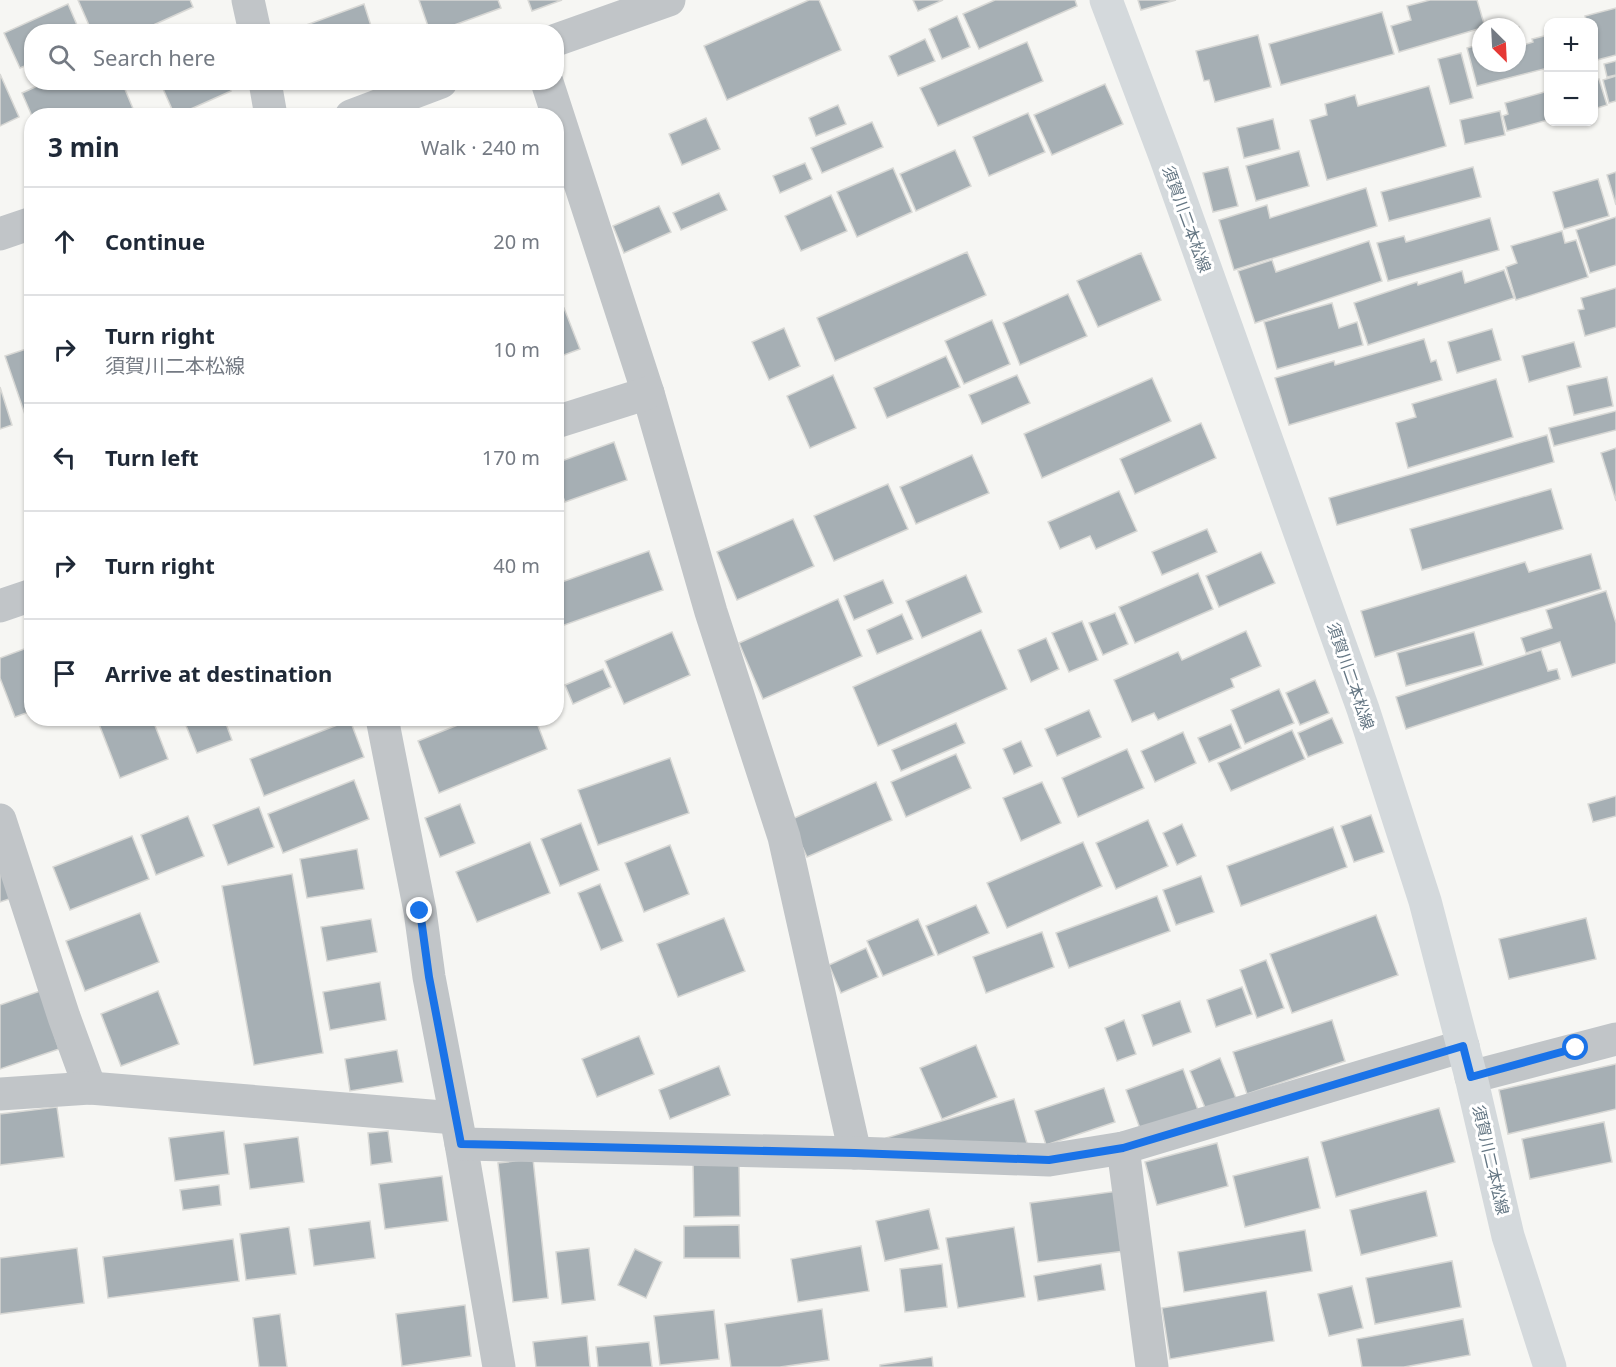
<!DOCTYPE html>
<meta charset="utf-8">
<style>
:root{--surface:#fff;--page:#f2f2f3;--text:#1f2937;--muted:#747a83;--line:#e0e1e3}
body{margin:0;font-family:"Noto Sans","Noto Sans JP",sans-serif;background:var(--page);color:var(--text)}
.controls{position:absolute;right:18px;top:18px;display:grid;overflow:hidden;border-radius:12px;box-shadow:0 2px 4px #0004}
.controls button{width:54px;height:54px;display:grid;place-items:center;padding:0;border:0;border-bottom:2px solid var(--line);background:var(--surface);color:var(--text);font:30px sans-serif}
.compass{position:absolute;left:1472px;top:18px;width:54px;height:54px;border-radius:50%;background:var(--surface);box-shadow:0 2px 4px #0004;rotate:156deg}
.stop{position:absolute;width:18px;height:18px;margin:-14px;border:4px solid #1a73e8;border-radius:50%;background:#fff}
.stop.end{background:#1a73e8;border-color:#fff;box-shadow:0 2px 6px #0008}
.list{margin:0;padding:0;list-style:none}
h2{display:flex;justify-content:space-between;align-items:center;height:78px;margin:0;padding:0 24px;font-size:26px}
h2 small{font-size:20px;font-weight:400;color:var(--muted)}
.list li{display:grid;grid-template-columns:39px 1fr auto;gap:18px;align-items:center;box-sizing:border-box;height:108px;padding:0 24px;border-top:2px solid var(--line)}
.list b{display:block;font-size:22px;white-space:nowrap}
.list p{margin:0;font-size:20px;white-space:nowrap;color:var(--muted)}
.list em{font-size:20px;font-style:normal;color:var(--muted)}
.icon{flex:none;width:33px;height:33px;fill:none;stroke:currentColor;stroke-width:2;stroke-linecap:round;stroke-linejoin:round}
.map{position:relative;flex:none;width:1616px;height:1367px;overflow:hidden}
.search{position:absolute;background:var(--surface);box-shadow:0 2px 4px #0004;left:24px;top:24px;width:540px;height:66px;display:flex;align-items:center;gap:15px;box-sizing:border-box;padding:0 21px;border-radius:24px;color:var(--muted);font-size:22px}
.panel{position:absolute;background:var(--surface);box-shadow:0 2px 4px #0004;left:24px;top:108px;width:540px;height:618px;border-radius:24px}
.map>svg:first-child{display:block}
</style>
<div class="map">
<svg width="1616" height="1367" viewBox="0 0 1616 1367">
<rect width="100%" height="100%" fill="#f6f6f3"/>
<g fill="#a6afb4" stroke="#d8d8d5" stroke-width="1.5">
<path d="M 78,0 L 190,0 L 193,7 L 138,32 L 92,32 Z"/>
<path d="M 419,0 L 498,0 L 501,8 L 435,32 L 430,32 Z"/>
<path d="M 528,0 L 562,0 L 532,11 Z"/>
<path d="M 809,0 L 819,0 L 841,50 L 727,100 L 704,46 Z"/>
<path d="M 913,0 L 943,0 L 918,11 Z"/>
<path d="M 995,0 L 1075,0 L 1077,6 L 979,49 L 963,14 Z"/>
<path d="M 1138,0 L 1176,0 L 1141,10 Z"/>
<path d="M 1430,0 L 1477,0 L 1485,27 L 1399,52 L 1391,26 L 1411,20 L 1407,6 Z"/>
<path d="M 68,4 L 80,32 L 32,32 L 32,63 L 20,68 L 4,33 Z"/>
<path d="M 364,4 L 373,32 L 299,32 L 298,28 Z"/>
<path d="M 1616,8 L 1616,55 L 1597,60 L 1594,48 L 1594,22 L 1587,22 L 1585,16 Z"/>
<path d="M 1382,12 L 1394,54 L 1281,85 L 1269,44 Z"/>
<path d="M 957,16 L 970,47 L 942,59 L 929,29 Z"/>
<path d="M 1517,27 L 1519,27 L 1523,45 L 1533,42 L 1532,39 L 1548,35 L 1548,68 L 1477,86 L 1467,48 L 1481,44 L 1481,63 L 1517,63 Z"/>
<path d="M 1258,35 L 1271,87 L 1215,102 L 1209,80 L 1204,81 L 1196,51 Z"/>
<path d="M 925,39 L 935,61 L 898,76 L 889,56 Z"/>
<path d="M 1027,42 L 1043,81 L 938,126 L 920,88 Z"/>
<path d="M 1461,53 L 1473,98 L 1450,104 L 1438,59 Z"/>
<path d="M 1616,61 L 1616,75 L 1607,77 L 1604,64 Z"/>
<path d="M 0,74 L 19,117 L 0,126 Z"/>
<path d="M 1616,76 L 1616,101 L 1609,103 L 1603,80 Z"/>
<path d="M 1599,79 L 1607,105 L 1594,109 L 1594,81 Z"/>
<path d="M 46,82 L 122,82 L 136,116 L 32,116 L 22,93 Z"/>
<path d="M 160,82 L 227,82 L 231,91 L 175,116 Z"/>
<path d="M 1105,84 L 1123,124 L 1052,155 L 1034,115 Z"/>
<path d="M 1429,86 L 1446,146 L 1327,180 L 1310,120 L 1327,115 L 1325,104 L 1355,95 L 1358,106 Z"/>
<path d="M 1548,91 L 1548,120 L 1507,131 L 1503,116 L 1508,114 L 1505,103 Z"/>
<path d="M 838,105 L 846,124 L 816,136 L 809,118 Z"/>
<path d="M 1500,111 L 1505,135 L 1465,144 L 1460,120 Z"/>
<path d="M 1028,113 L 1045,152 L 989,176 L 973,137 Z"/>
<path d="M 706,118 L 720,149 L 682,165 L 669,134 Z"/>
<path d="M 1273,119 L 1280,149 L 1244,158 L 1237,128 Z"/>
<path d="M 872,122 L 883,147 L 822,173 L 811,148 Z"/>
<path d="M 955,150 L 971,186 L 916,211 L 900,174 Z"/>
<path d="M 1299,151 L 1309,186 L 1256,201 L 1246,166 Z"/>
<path d="M 805,163 L 812,179 L 780,193 L 773,176 Z"/>
<path d="M 1228,167 L 1238,206 L 1213,212 L 1203,173 Z"/>
<path d="M 1473,167 L 1481,197 L 1389,221 L 1381,192 Z"/>
<path d="M 893,168 L 912,212 L 857,237 L 837,192 Z"/>
<path d="M 1616,172 L 1616,205 L 1607,175 Z"/>
<path d="M 1598,179 L 1609,216 L 1564,229 L 1553,192 Z"/>
<path d="M 1366,188 L 1377,226 L 1234,270 L 1219,220 L 1267,205 L 1270,218 Z"/>
<path d="M 719,193 L 727,210 L 681,230 L 673,213 Z"/>
<path d="M 831,195 L 847,231 L 801,251 L 785,216 Z"/>
<path d="M 659,206 L 671,232 L 624,253 L 613,226 Z"/>
<path d="M 1616,217 L 1616,265 L 1590,273 L 1576,230 Z"/>
<path d="M 1490,218 L 1499,250 L 1388,281 L 1377,243 L 1404,236 L 1406,242 Z"/>
<path d="M 1562,231 L 1565,243 L 1576,240 L 1588,277 L 1516,300 L 1506,267 L 1517,263 L 1511,246 Z"/>
<path d="M 1369,241 L 1382,281 L 1255,323 L 1238,271 L 1272,260 L 1276,272 Z"/>
<path d="M 967,252 L 986,295 L 835,361 L 817,318 Z"/>
<path d="M 1141,253 L 1161,300 L 1098,327 L 1077,281 Z"/>
<path d="M 1504,270 L 1514,298 L 1368,345 L 1354,303 L 1417,282 L 1418,285 L 1462,271 L 1465,283 Z"/>
<path d="M 1616,288 L 1616,327 L 1585,336 L 1578,310 L 1584,309 L 1581,298 Z"/>
<path d="M 1068,294 L 1087,336 L 1020,365 L 1003,323 Z"/>
<path d="M 1332,303 L 1339,328 L 1357,322 L 1363,345 L 1277,369 L 1264,322 Z"/>
<path d="M 564,308 L 580,349 L 556,358 L 556,310 Z"/>
<path d="M 992,320 L 1010,364 L 964,384 L 945,341 Z"/>
<path d="M 784,328 L 800,366 L 769,380 L 752,342 Z"/>
<path d="M 1492,329 L 1501,360 L 1457,373 L 1448,342 Z"/>
<path d="M 1424,339 L 1431,362 L 1436,360 L 1442,380 L 1289,425 L 1275,378 L 1334,361 L 1335,365 Z"/>
<path d="M 1574,342 L 1581,367 L 1529,382 L 1522,356 Z"/>
<path d="M 32,347 L 32,435 L 5,356 Z"/>
<path d="M 946,356 L 960,387 L 887,418 L 874,388 Z"/>
<path d="M 833,375 L 856,428 L 810,448 L 787,396 Z"/>
<path d="M 1017,375 L 1030,403 L 982,424 L 969,395 Z"/>
<path d="M 1607,377 L 1613,406 L 1574,415 L 1567,386 Z"/>
<path d="M 1152,378 L 1171,421 L 1042,478 L 1024,434 Z"/>
<path d="M 1496,379 L 1513,437 L 1408,468 L 1396,423 L 1416,417 L 1412,404 Z"/>
<path d="M 0,387 L 12,425 L 0,429 Z"/>
<path d="M 1616,411 L 1616,430 L 1554,446 L 1549,428 Z"/>
<path d="M 1201,423 L 1216,458 L 1135,494 L 1120,459 Z"/>
<path d="M 1547,435 L 1554,462 L 1337,525 L 1329,498 Z"/>
<path d="M 614,442 L 627,480 L 565,502 L 556,479 L 556,463 Z"/>
<path d="M 1616,448 L 1616,501 L 1601,453 Z"/>
<path d="M 972,455 L 989,493 L 916,524 L 900,487 Z"/>
<path d="M 888,484 L 908,529 L 834,561 L 814,516 Z"/>
<path d="M 1551,489 L 1563,529 L 1422,570 L 1410,529 Z"/>
<path d="M 1119,491 L 1137,531 L 1096,549 L 1090,536 L 1060,549 L 1048,522 Z"/>
<path d="M 793,519 L 814,566 L 737,600 L 717,552 Z"/>
<path d="M 1207,529 L 1217,552 L 1162,575 L 1152,552 Z"/>
<path d="M 649,551 L 663,590 L 556,628 L 556,584 Z"/>
<path d="M 1261,552 L 1275,583 L 1219,607 L 1206,576 Z"/>
<path d="M 1591,554 L 1601,589 L 1375,657 L 1361,611 L 1525,562 L 1529,572 Z"/>
<path d="M 1198,573 L 1213,609 L 1135,643 L 1119,607 Z"/>
<path d="M 966,575 L 982,612 L 922,638 L 906,601 Z"/>
<path d="M 883,580 L 893,603 L 854,620 L 844,596 Z"/>
<path d="M 1606,591 L 1616,623 L 1616,663 L 1572,677 L 1560,642 L 1526,653 L 1521,638 L 1552,628 L 1546,610 Z"/>
<path d="M 838,599 L 862,656 L 763,699 L 739,643 Z"/>
<path d="M 1115,613 L 1128,644 L 1103,655 L 1089,623 Z"/>
<path d="M 902,614 L 913,639 L 877,654 L 867,630 Z"/>
<path d="M 1082,621 L 1098,660 L 1069,672 L 1052,633 Z"/>
<path d="M 981,630 L 1007,689 L 878,746 L 853,687 Z"/>
<path d="M 1246,631 L 1261,666 L 1231,679 L 1234,687 L 1158,720 L 1154,713 L 1132,722 L 1114,680 L 1178,652 L 1182,660 Z"/>
<path d="M 672,632 L 690,675 L 624,704 L 605,661 Z"/>
<path d="M 1474,632 L 1483,665 L 1406,686 L 1397,653 Z"/>
<path d="M 1046,638 L 1059,669 L 1031,682 L 1018,650 Z"/>
<path d="M 32,646 L 32,711 L 15,717 L 0,678 L 0,658 Z"/>
<path d="M 1541,650 L 1548,671 L 1557,669 L 1560,679 L 1406,729 L 1396,697 Z"/>
<path d="M 603,669 L 611,687 L 573,704 L 565,685 Z"/>
<path d="M 1315,680 L 1329,713 L 1300,725 L 1286,693 Z"/>
<path d="M 1279,689 L 1294,723 L 1245,744 L 1231,710 Z"/>
<path d="M 1089,710 L 1101,737 L 1057,756 L 1045,729 Z"/>
<path d="M 99,718 L 152,718 L 168,759 L 120,778 L 97,719 Z"/>
<path d="M 183,718 L 224,718 L 232,740 L 197,753 Z"/>
<path d="M 475,718 L 535,718 L 547,749 L 439,793 L 418,741 Z"/>
<path d="M 1332,718 L 1343,743 L 1308,757 L 1298,733 Z"/>
<path d="M 350,720 L 364,757 L 264,796 L 250,759 Z"/>
<path d="M 956,723 L 965,743 L 901,771 L 892,750 Z"/>
<path d="M 1231,724 L 1241,748 L 1209,762 L 1198,738 Z"/>
<path d="M 1292,730 L 1305,759 L 1231,791 L 1218,763 Z"/>
<path d="M 1183,732 L 1196,763 L 1155,782 L 1141,751 Z"/>
<path d="M 1021,741 L 1032,766 L 1014,774 L 1003,749 Z"/>
<path d="M 1127,749 L 1144,788 L 1078,817 L 1062,778 Z"/>
<path d="M 956,754 L 971,788 L 906,817 L 891,782 Z"/>
<path d="M 670,758 L 689,813 L 598,845 L 578,790 Z"/>
<path d="M 354,780 L 369,819 L 283,853 L 268,814 Z"/>
<path d="M 876,782 L 892,820 L 807,857 L 790,820 Z"/>
<path d="M 1042,782 L 1061,823 L 1021,841 L 1003,798 Z"/>
<path d="M 1616,796 L 1616,816 L 1593,822 L 1588,804 Z"/>
<path d="M 460,804 L 475,843 L 440,857 L 425,818 Z"/>
<path d="M 259,807 L 274,847 L 228,865 L 213,825 Z"/>
<path d="M 1371,815 L 1384,852 L 1354,862 L 1341,826 Z"/>
<path d="M 188,816 L 204,856 L 156,875 L 141,835 Z"/>
<path d="M 1148,820 L 1168,866 L 1116,889 L 1096,843 Z"/>
<path d="M 581,823 L 599,870 L 560,886 L 541,839 Z"/>
<path d="M 1182,824 L 1196,856 L 1177,865 L 1163,833 Z"/>
<path d="M 1333,827 L 1347,867 L 1241,906 L 1227,866 Z"/>
<path d="M 132,836 L 149,879 L 70,910 L 53,867 Z"/>
<path d="M 530,842 L 550,893 L 477,922 L 456,872 Z"/>
<path d="M 1083,842 L 1102,886 L 1007,928 L 987,883 Z"/>
<path d="M 670,845 L 689,894 L 644,912 L 625,863 Z"/>
<path d="M 357,849 L 364,889 L 307,898 L 300,859 Z"/>
<path d="M 0,854 L 15,897 L 0,902 Z"/>
<path d="M 292,874 L 323,1053 L 254,1065 L 222,886 Z"/>
<path d="M 1201,876 L 1214,912 L 1176,925 L 1163,890 Z"/>
<path d="M 600,884 L 623,941 L 601,950 L 578,893 Z"/>
<path d="M 1157,896 L 1170,931 L 1069,968 L 1056,933 Z"/>
<path d="M 976,905 L 989,933 L 938,955 L 926,926 Z"/>
<path d="M 140,913 L 159,962 L 85,991 L 66,941 Z"/>
<path d="M 1376,915 L 1398,975 L 1292,1013 L 1270,954 Z"/>
<path d="M 724,918 L 745,971 L 678,997 L 657,944 Z"/>
<path d="M 1586,918 L 1596,959 L 1509,979 L 1499,939 Z"/>
<path d="M 371,919 L 377,952 L 327,961 L 321,927 Z"/>
<path d="M 918,919 L 934,955 L 883,976 L 867,941 Z"/>
<path d="M 1042,932 L 1054,967 L 986,993 L 973,957 Z"/>
<path d="M 866,948 L 878,977 L 841,993 L 829,965 Z"/>
<path d="M 1266,960 L 1284,1008 L 1257,1018 L 1240,970 Z"/>
<path d="M 380,982 L 386,1020 L 330,1030 L 323,992 Z"/>
<path d="M 1242,987 L 1252,1014 L 1216,1027 L 1207,1000 Z"/>
<path d="M 40,991 L 59,1049 L 0,1069 L 0,1005 Z"/>
<path d="M 158,991 L 179,1044 L 121,1066 L 101,1014 Z"/>
<path d="M 1180,1001 L 1191,1032 L 1153,1046 L 1142,1015 Z"/>
<path d="M 1124,1020 L 1136,1054 L 1117,1061 L 1105,1028 Z"/>
<path d="M 1332,1020 L 1345,1061 L 1247,1094 L 1233,1052 Z"/>
<path d="M 639,1036 L 654,1074 L 597,1097 L 582,1059 Z"/>
<path d="M 976,1045 L 997,1097 L 942,1119 L 920,1068 Z"/>
<path d="M 397,1050 L 403,1082 L 350,1091 L 345,1059 Z"/>
<path d="M 1220,1058 L 1236,1098 L 1206,1110 L 1190,1071 Z"/>
<path d="M 1616,1064 L 1616,1109 L 1508,1134 L 1499,1090 Z"/>
<path d="M 719,1066 L 730,1095 L 670,1119 L 659,1090 Z"/>
<path d="M 1183,1069 L 1198,1110 L 1141,1131 L 1126,1090 Z"/>
<path d="M 1104,1088 L 1115,1122 L 1046,1145 L 1035,1111 Z"/>
<path d="M 1014,1099 L 1029,1150 L 888,1146 L 886,1138 Z"/>
<path d="M 57,1107 L 64,1157 L 0,1165 L 0,1114 Z"/>
<path d="M 1439,1108 L 1455,1162 L 1336,1197 L 1321,1142 Z"/>
<path d="M 1604,1122 L 1612,1162 L 1530,1179 L 1522,1139 Z"/>
<path d="M 224,1131 L 229,1174 L 175,1181 L 169,1138 Z"/>
<path d="M 388,1131 L 392,1162 L 371,1165 L 368,1133 Z"/>
<path d="M 298,1137 L 304,1182 L 250,1189 L 244,1144 Z"/>
<path d="M 1217,1143 L 1228,1186 L 1157,1205 L 1145,1162 Z"/>
<path d="M 1308,1157 L 1320,1208 L 1245,1227 L 1233,1176 Z"/>
<path d="M 533,1159 L 548,1298 L 513,1302 L 498,1163 Z"/>
<path d="M 693,1162 L 739,1162 L 740,1216 L 694,1217 Z"/>
<path d="M 442,1176 L 448,1221 L 385,1229 L 379,1184 Z"/>
<path d="M 219,1185 L 221,1205 L 183,1210 L 180,1190 Z"/>
<path d="M 1118,1191 L 1125,1251 L 1038,1262 L 1030,1203 Z"/>
<path d="M 1426,1191 L 1437,1236 L 1361,1255 L 1350,1210 Z"/>
<path d="M 929,1209 L 939,1249 L 885,1261 L 876,1221 Z"/>
<path d="M 370,1221 L 375,1258 L 314,1266 L 309,1229 Z"/>
<path d="M 739,1225 L 740,1258 L 684,1258 L 684,1226 Z"/>
<path d="M 289,1227 L 296,1274 L 246,1280 L 240,1234 Z"/>
<path d="M 1014,1227 L 1025,1297 L 958,1308 L 946,1238 Z"/>
<path d="M 1305,1230 L 1312,1271 L 1184,1292 L 1178,1252 Z"/>
<path d="M 233,1239 L 239,1281 L 108,1298 L 103,1257 Z"/>
<path d="M 861,1246 L 869,1291 L 798,1302 L 791,1259 Z"/>
<path d="M 77,1248 L 84,1303 L 0,1314 L 0,1258 Z"/>
<path d="M 589,1248 L 595,1300 L 562,1304 L 556,1252 Z"/>
<path d="M 635,1249 L 662,1262 L 646,1298 L 618,1285 Z"/>
<path d="M 1452,1261 L 1461,1307 L 1375,1324 L 1366,1278 Z"/>
<path d="M 942,1264 L 947,1307 L 905,1312 L 900,1269 Z"/>
<path d="M 1101,1264 L 1105,1290 L 1038,1301 L 1034,1276 Z"/>
<path d="M 1352,1286 L 1363,1328 L 1329,1336 L 1318,1294 Z"/>
<path d="M 1266,1291 L 1274,1341 L 1170,1359 L 1162,1308 Z"/>
<path d="M 465,1305 L 471,1356 L 402,1366 L 396,1314 Z"/>
<path d="M 822,1309 L 829,1360 L 780,1367 L 731,1367 L 725,1324 Z"/>
<path d="M 714,1310 L 719,1359 L 660,1365 L 654,1316 Z"/>
<path d="M 280,1314 L 287,1367 L 259,1367 L 253,1318 Z"/>
<path d="M 1463,1319 L 1470,1355 L 1404,1367 L 1362,1367 L 1357,1339 Z"/>
<path d="M 587,1336 L 590,1367 L 536,1367 L 533,1342 Z"/>
<path d="M 649,1342 L 652,1367 L 598,1367 L 596,1347 Z"/>
<path d="M 932,1357 L 933,1367 L 880,1367 L 880,1365 Z"/>
</g>
<g fill="none" stroke-linecap="round" stroke-linejoin="round">
<g stroke="#c1c5c8" stroke-width="33">
<path d="M 248,0 L 255,32"/>
<path d="M 556,40 L 669,0"/>
<path d="M 265,82 L 271,116"/>
<path d="M 547,82 L 648,393 L 711,612 L 784,837 L 855,1153"/>
<path d="M 351,116 L 441,82"/>
<path d="M 0,234 L 32,223"/>
<path d="M 556,422 L 648,393"/>
<path d="M 0,606 L 32,595"/>
<path d="M 382,718 L 420,911 L 429,977 L 461,1144 L 499,1367"/>
<path d="M 0,820 L 64,1017 L 90,1088"/>
<path d="M 1471,1077 L 1616,1039"/>
<path d="M 0,1094 L 90,1088 L 455,1118"/>
<path d="M 461,1144 L 855,1153 L 1049,1160 L 1123,1148 L 1463,1046"/>
<path d="M 1123,1148 L 1152,1367"/>
</g>
<path stroke="#d4d9dc" stroke-width="33" d="M 1106,0 L 1165,156 L 1363,709 L 1425,901 L 1471,1077 L 1508,1236 L 1550,1367"/>
</g>
<g fill="none" stroke-linecap="round" stroke-linejoin="round">
<path stroke="#1a73e8" stroke-width="8" d="M 420,911 L 429,977 L 461,1144 L 855,1153 L 1049,1160 L 1123,1148 L 1463,1046 L 1471,1077 L 1576,1048"/>
</g>
<g text-anchor="middle" dominant-baseline="central" stroke-width="6" stroke-linejoin="round" paint-order="stroke">
<g font-size="16" fill="#657784" stroke="#fff">
<text transform="translate(1187 219) rotate(70)">須賀川二本松線</text>
<text transform="translate(1351 676) rotate(71)">須賀川二本松線</text>
<text transform="translate(1491 1160) rotate(77)">須賀川二本松線</text>
</g>
</g>
</svg>
<div class="controls">
<button>+</button>
<button>−</button>
</div>
<svg class="compass" viewBox="-18 -18 36 36"><path d="M0-13l5 13h-10z" fill="#e53935"/><path d="M0 13l5-13h-10z" fill="#747a83"/></svg>
<div class="stop" style="left:1576px;top:1048px"></div>
<div class="stop end" style="left:420px;top:911px"></div>
<div class="search"><svg class="icon" aria-label="search" viewBox="0 0 24 24"><circle cx="10" cy="10" r="6"/><path d="M15 15l6 6"/></svg>Search here</div>
<section class="panel">
<h2>3 min<small>Walk · 240 m</small></h2>
<ul class="list">
<li><svg class="icon" aria-label="ahead" viewBox="0 0 24 24"><path d="M12 20V5M6 11l6-6 6 6"/></svg><div><b>Continue</b></div><em>20 m</em></li>
<li><svg class="icon" aria-label="right" viewBox="0 0 24 24"><path d="M7 20v-9h11M14 6l5 5-5 5"/></svg><div><b>Turn right</b><p>須賀川二本松線</p></div><em>10 m</em></li>
<li><svg class="icon" aria-label="left" viewBox="0 0 24 24"><path d="M17 20v-9H6M10 6l-5 5 5 5"/></svg><div><b>Turn left</b></div><em>170 m</em></li>
<li><svg class="icon" aria-label="right" viewBox="0 0 24 24"><path d="M7 20v-9h11M14 6l5 5-5 5"/></svg><div><b>Turn right</b></div><em>40 m</em></li>
<li><svg class="icon" aria-label="arrive" viewBox="0 0 24 24"><path d="M6 21V4h12l-3 4 3 4H6"/></svg><div><b>Arrive at destination</b></div></li>
</ul>
</section>
</div>
